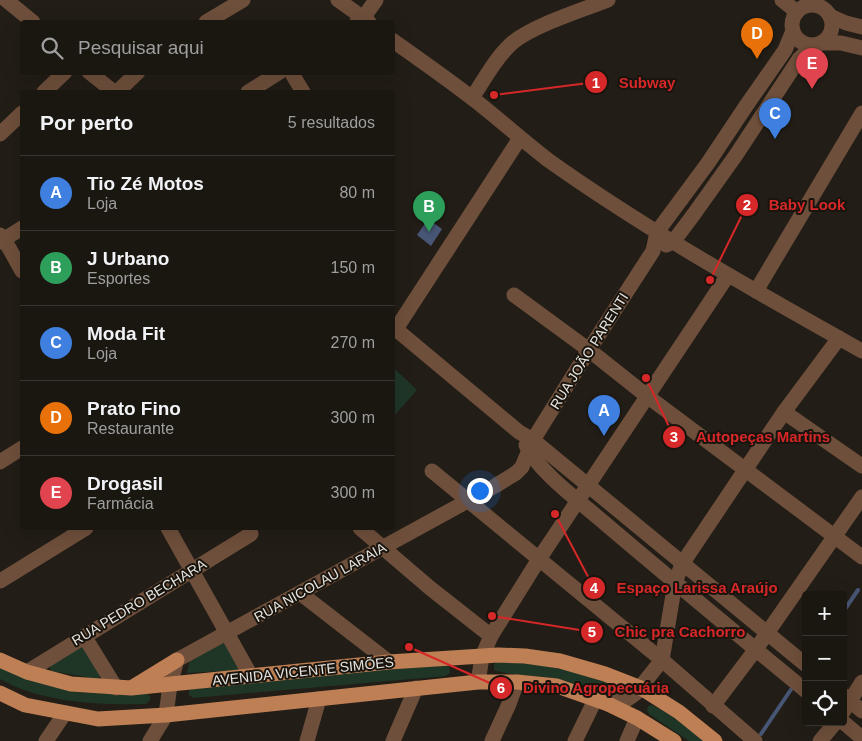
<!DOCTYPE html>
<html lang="pt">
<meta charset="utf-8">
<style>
:root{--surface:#1a1610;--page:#231f19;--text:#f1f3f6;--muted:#9f9f9f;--line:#383530;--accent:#97b6fd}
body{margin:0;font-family:Arial,sans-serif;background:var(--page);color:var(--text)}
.controls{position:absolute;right:15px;bottom:15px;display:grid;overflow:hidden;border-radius:5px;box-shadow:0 5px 20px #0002}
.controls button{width:45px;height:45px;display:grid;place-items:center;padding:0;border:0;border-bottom:1px solid var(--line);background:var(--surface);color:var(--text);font:25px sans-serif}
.you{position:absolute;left:479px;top:490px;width:18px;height:18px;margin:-12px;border:4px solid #fff;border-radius:50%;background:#1a73e8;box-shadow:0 0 0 8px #1a73e833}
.badge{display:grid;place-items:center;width:32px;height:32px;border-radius:50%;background:var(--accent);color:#fff;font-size:16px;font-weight:700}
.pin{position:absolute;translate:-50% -41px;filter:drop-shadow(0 1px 2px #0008)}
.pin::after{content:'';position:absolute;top:26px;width:18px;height:15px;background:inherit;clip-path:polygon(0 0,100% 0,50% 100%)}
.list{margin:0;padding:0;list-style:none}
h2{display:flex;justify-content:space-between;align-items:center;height:65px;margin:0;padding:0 20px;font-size:21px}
h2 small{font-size:16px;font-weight:400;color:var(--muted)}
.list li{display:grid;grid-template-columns:32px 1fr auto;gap:15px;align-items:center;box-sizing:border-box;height:75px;padding:0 20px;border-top:1px solid var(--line)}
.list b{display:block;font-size:19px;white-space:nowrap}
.list p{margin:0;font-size:16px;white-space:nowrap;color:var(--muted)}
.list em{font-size:16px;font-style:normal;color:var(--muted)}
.icon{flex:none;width:28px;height:28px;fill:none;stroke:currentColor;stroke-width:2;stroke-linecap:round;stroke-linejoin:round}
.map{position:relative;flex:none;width:862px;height:741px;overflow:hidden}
.search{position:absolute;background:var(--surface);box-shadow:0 5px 20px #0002;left:20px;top:20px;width:375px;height:55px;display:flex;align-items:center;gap:12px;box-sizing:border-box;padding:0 18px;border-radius:5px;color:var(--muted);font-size:19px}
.panel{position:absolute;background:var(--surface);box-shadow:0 5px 20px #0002;left:20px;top:90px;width:375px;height:440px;border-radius:5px}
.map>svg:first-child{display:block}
</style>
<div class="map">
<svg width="862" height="741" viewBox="0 0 862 741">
<rect width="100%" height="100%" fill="#221d16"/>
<g fill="#1f3627">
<path d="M 393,367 L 417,390 L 393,417 Z"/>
<path d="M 225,639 L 242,670 L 187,673 L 190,659 Z"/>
<path d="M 81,642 L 102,672 L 98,679 L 51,671 L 49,661 Z"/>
<path d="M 498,662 C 540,662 582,672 621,688 L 622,692 L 621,696 L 615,697 C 594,689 573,682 552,678 C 533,675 511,676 494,670 L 494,664 Z"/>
<path d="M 444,664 L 449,667 L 450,673 L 446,676 L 193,698 L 189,695 L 189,689 L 193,687 Z"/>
<path d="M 0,665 L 74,692 L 109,694 L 146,693 L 150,696 L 150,700 L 146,704 C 99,705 42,703 0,679 Z"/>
<path d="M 652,705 L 666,712 L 707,741 L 689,741 L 649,714 L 647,710 L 648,706 Z"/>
</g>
<path fill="#475675" d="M 428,219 L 442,229 L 431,246 L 417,235 Z"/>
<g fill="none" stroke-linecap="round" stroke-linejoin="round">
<g stroke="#475675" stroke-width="4">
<path d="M 843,612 L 858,590"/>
<path d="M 761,734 L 792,688"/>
</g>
<g stroke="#6e4f3b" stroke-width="15">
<path d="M 6,0 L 33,22"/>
<path d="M 338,0 L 369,22"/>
<path d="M 782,0 L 797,12"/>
<circle cx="812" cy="25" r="20"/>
<path d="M 830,16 L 846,23 L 862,27"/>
<path d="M 206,22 L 243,0"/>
<path d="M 357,22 L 363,18 L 376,0"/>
<path d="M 392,40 C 419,59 446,78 472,98 C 498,118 522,140 548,160 C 648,231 755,291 862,351"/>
<path d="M 821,43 L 841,43 L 862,48"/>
<path d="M 89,72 L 114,92"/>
<path d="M 291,72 L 303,92"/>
<path d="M 44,92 L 65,72"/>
<path d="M 117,92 L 138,72"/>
<path d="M 248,92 L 280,72"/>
<path d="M 472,98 C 484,80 495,59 510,45 C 528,27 582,10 608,0"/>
<path d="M 0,134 L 22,113"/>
<path d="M 0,235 L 4,239 L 22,271"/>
<path d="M 0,242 L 22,228"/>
<path d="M 666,245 L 673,242 L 694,214 L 736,155 L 799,59 L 814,45"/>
<path d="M 756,291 L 862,113"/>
<path d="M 514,295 L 589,350 L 647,396 L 862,557"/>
<path d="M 392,326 L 519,432 L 533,440 L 806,665"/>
<path d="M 396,329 L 520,138"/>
<path d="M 784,412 L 862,466"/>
<path d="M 526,445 C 538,471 579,501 601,520 C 669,578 737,634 806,691"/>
<path d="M 0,462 L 22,448"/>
<path d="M 432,471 L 662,660 L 755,741"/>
<path d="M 168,528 L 251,676"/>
<path d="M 360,528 L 430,588 L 491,636"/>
<path d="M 0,581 L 86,528"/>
<path d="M 300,593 L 389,662"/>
<path d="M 84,636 L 116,688"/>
<path d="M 27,672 L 251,534"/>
<path d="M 478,682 L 482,657 L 491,636 L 539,559 L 728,275"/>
<path d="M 843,695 L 862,711"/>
<path d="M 608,704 L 628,699 L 635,694 L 662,660 L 675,583 L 682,564 L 784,412 L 839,338"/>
<path d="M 713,706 L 756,649 L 862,497"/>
<path d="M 843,712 L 862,682"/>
<path d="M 843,722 L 862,738"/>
<path d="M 46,741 L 65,713"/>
<path d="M 150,741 L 166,715 L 170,685 L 177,660 L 495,486 L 516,473 L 522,467 L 533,440 L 589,350 L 653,251 L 657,232 L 708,163 L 746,106 L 785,50 L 793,31"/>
<path d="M 307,741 L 319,699"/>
<path d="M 393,741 L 416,688"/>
<path d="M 492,741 L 509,704 L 517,682"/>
<path d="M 575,741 L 595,700"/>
<path d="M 627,741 L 637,718"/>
<path d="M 820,741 L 836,722"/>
</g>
<g stroke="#be7f55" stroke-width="15">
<path d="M 0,660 L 27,672 L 71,684 L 131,688 L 389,662 L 498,655 L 525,656 L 560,661 L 605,674 L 641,688 L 679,712 L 715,741"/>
<path d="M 133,687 L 177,660"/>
<path d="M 0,693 L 25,705 L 98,719 L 166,715 L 478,682 L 517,682 L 557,686 L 608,704 L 637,718 L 674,741"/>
</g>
</g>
<g text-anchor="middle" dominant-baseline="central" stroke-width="4" stroke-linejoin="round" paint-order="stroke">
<g font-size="14" fill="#e7e4df" stroke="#19140d">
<text transform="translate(589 351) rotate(-58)">RUA JOÃO PARENTI</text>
<text transform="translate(320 582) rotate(-29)">RUA NICOLAU LARAIA</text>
<text transform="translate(139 602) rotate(-31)">RUA PEDRO BECHARA</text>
<text transform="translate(303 671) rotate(-6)">AVENIDA VICENTE SIMÕES</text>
</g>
</g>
<path fill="none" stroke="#d62828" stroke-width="2" d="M494 95L596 82M710 280L747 205M646 378L674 437M555 514L594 588M492 616L592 632M409 647L501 688"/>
<g fill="#d62828" stroke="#19140d" stroke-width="2">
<circle cx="494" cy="95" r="5"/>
<circle cx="710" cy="280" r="5"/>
<circle cx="646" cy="378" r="5"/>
<circle cx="555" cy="514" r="5"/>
<circle cx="492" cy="616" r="5"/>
<circle cx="409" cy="647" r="5"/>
<circle cx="596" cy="82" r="12"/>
<circle cx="747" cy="205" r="12"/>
<circle cx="674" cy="437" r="12"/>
<circle cx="594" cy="588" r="12"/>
<circle cx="592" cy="632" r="12"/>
<circle cx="501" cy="688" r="12"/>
</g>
<g font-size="15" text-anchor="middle" font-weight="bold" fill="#fff">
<text x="596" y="88">1</text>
<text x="747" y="210">2</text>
<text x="674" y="442">3</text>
<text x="594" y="593">4</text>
<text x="592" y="637">5</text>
<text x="501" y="693">6</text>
</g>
<g font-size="15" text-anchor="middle" font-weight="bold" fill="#d62828" stroke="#19140d" stroke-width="4" stroke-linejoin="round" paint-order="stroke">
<text x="647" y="88">Subway</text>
<text x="807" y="210">Baby Look</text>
<text x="763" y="442">Autopeças Martins</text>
<text x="697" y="593">Espaço Larissa Araújo</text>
<text x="680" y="637">Chic pra Cachorro</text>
<text x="596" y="693">Divino Agropecuária</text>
</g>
</svg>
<div class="controls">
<button>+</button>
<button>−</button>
<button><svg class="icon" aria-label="locate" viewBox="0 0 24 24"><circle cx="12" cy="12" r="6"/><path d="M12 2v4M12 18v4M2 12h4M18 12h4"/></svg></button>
</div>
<div class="you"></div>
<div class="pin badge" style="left:604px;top:436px;background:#3f7fe0">A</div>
<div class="pin badge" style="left:429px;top:232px;background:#2e9e5b">B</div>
<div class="pin badge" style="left:775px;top:139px;background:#3f7fe0">C</div>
<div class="pin badge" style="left:757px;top:59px;background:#e8710a">D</div>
<div class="pin badge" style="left:812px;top:89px;background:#e0444e">E</div>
<div class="search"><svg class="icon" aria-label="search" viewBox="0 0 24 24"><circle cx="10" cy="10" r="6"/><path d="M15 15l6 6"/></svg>Pesquisar aqui</div>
<section class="panel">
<h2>Por perto<small>5 resultados</small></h2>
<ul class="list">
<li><span class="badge" style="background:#3f7fe0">A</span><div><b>Tio Zé Motos</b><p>Loja</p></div><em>80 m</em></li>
<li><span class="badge" style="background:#2e9e5b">B</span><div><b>J Urbano</b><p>Esportes</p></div><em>150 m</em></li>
<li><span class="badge" style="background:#3f7fe0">C</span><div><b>Moda Fit</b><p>Loja</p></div><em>270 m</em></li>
<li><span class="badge" style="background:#e8710a">D</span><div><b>Prato Fino</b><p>Restaurante</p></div><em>300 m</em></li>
<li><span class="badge" style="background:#e0444e">E</span><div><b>Drogasil</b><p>Farmácia</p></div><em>300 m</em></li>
</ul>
</section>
</div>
